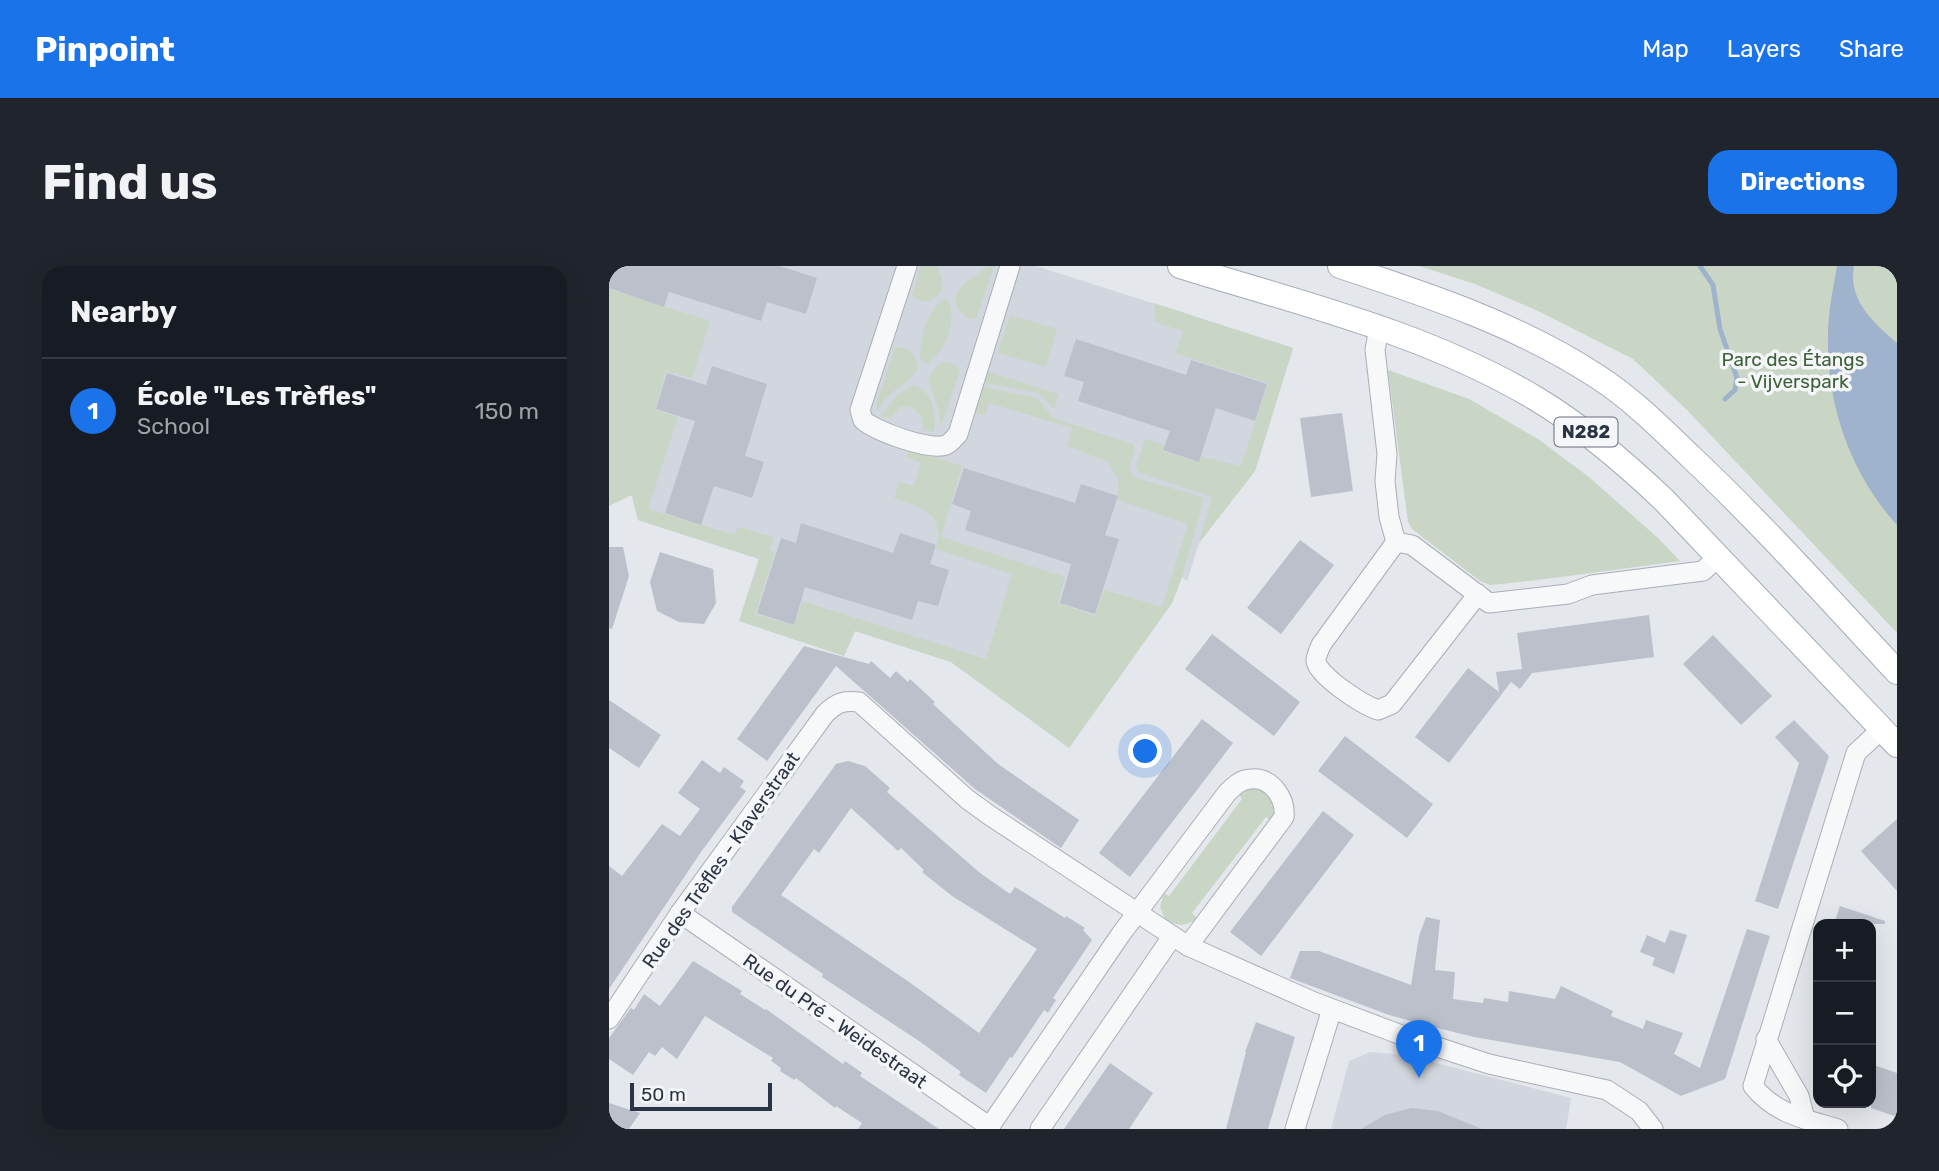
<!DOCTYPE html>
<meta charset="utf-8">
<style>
:root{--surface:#171b24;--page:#20242c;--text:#f1f3f6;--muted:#9ea1a6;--line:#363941;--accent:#1a73e8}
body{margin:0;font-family:Rubik,sans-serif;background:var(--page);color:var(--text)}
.controls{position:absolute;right:21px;bottom:21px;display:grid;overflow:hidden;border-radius:14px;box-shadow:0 7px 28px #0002}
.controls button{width:63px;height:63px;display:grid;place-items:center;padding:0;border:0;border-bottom:2px solid var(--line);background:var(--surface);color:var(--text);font:35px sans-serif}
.scale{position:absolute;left:21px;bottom:18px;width:142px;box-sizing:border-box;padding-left:7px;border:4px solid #2b3445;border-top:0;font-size:19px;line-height:24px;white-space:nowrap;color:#2b3445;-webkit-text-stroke:5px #f4f6f9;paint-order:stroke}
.you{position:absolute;left:537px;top:486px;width:24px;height:24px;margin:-18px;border:5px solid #fff;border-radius:50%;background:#1a73e8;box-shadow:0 0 0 10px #1a73e833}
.badge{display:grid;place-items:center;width:46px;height:46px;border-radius:50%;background:var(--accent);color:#fff;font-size:23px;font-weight:700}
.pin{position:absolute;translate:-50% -58px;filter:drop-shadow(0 2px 4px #0008)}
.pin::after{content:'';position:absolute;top:37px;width:24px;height:21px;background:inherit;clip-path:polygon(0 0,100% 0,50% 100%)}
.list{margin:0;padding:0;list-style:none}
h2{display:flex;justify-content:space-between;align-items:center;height:91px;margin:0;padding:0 28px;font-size:30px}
h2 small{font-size:23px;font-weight:400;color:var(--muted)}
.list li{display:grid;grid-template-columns:46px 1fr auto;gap:21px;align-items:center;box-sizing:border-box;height:105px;padding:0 28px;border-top:2px solid var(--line)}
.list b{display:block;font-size:26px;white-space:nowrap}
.list p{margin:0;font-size:23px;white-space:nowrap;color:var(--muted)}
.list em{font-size:23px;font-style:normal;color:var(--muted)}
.icon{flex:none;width:38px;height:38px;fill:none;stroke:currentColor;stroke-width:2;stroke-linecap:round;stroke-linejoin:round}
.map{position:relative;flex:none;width:1288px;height:863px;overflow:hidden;border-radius:21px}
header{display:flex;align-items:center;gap:42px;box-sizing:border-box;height:98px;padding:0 35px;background:var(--accent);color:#fff}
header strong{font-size:33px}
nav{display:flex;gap:38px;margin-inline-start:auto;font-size:24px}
.intro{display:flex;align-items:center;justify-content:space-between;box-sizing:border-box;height:168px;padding:0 42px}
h1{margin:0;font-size:49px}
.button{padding:18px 32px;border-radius:21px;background:var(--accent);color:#fff;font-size:24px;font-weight:700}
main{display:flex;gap:42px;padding:0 42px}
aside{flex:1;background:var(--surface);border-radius:21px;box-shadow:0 7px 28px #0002}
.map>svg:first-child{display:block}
</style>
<header>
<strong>Pinpoint</strong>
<nav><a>Map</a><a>Layers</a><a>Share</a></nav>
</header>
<div class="intro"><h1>Find us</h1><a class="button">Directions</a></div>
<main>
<aside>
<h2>Nearby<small></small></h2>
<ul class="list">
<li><span class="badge">1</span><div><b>École &quot;Les Trèfles&quot;</b><p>School</p></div><em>150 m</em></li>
</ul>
</aside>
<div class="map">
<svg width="1288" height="863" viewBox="0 0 1288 863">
<rect width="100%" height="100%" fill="#e4e7ec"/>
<g fill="#d2d6de">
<path d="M 0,0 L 427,0 L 684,82 L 646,205 L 590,277 L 578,315 L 573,311 L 563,337 L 460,482 L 342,396 L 246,365 L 235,390 L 130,355 L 150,293 L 29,254 L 0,144 Z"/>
<path d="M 761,786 L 796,789 L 962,832 L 957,863 L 722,863 L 740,795 Z"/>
</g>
<g fill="#c9d6c5">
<path d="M 312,0 L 328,0 L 333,14 L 332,25 C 324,36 313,39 303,29 Z"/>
<path d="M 378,0 L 385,0 L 367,53 C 359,53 353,50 349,42 C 339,23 366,12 378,0 Z"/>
<path d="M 810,0 L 1288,0 L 1288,367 L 1079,145 L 1024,93 L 929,45 L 866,18 Z"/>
<path d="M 0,23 L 101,55 L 83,112 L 57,105 L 46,144 L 69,151 L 39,243 L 126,269 L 129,261 L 165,271 L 161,284 L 166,286 L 146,348 L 185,360 L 193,335 L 377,393 L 403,308 L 327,283 C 337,249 313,241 285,232 L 290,216 L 305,220 L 312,197 L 298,191 L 300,183 L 353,200 L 332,271 L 456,311 L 449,337 L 486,350 L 495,324 L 553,341 L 579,258 L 509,234 L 509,214 L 499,196 L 458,180 L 463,162 L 380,137 L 376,150 L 363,145 L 370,120 L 428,132 L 444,152 L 524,178 L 526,182 L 520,203 L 525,211 L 595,232 L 573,311 L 563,337 L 460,482 L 342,396 L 246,365 L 235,390 L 130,355 L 150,293 L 29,254 L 23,229 L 0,240 Z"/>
<path d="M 335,33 L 340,35 C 347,58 338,83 319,97 L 315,97 L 311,91 C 312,69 317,47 335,33 Z"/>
<path d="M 545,37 L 684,82 L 646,205 L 590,277 L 603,231 L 529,206 L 527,200 L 536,173 L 555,179 L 553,185 L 590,196 L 593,191 L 632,200 L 659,117 L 566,87 L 574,65 L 546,56 Z"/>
<path d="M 401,49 L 448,63 L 437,101 L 389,87 Z"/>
<path d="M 286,81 C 294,81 301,83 305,90 C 317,108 292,118 282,128 C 276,133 272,139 268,146 L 267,139 Z"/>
<path d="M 335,96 L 345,98 L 351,104 L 332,162 L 330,146 L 319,113 L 328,99 Z"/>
<path d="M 374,104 L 450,128 L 445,143 L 429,127 L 371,116 Z"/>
<path d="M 779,104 L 860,133 L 929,173 L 980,211 L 1049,272 L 1071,295 C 1008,303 945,313 881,319 L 871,315 L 803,263 L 799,256 Z"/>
<path d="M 305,119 C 324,124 327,149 325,166 L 314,164 C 316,149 306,139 291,141 L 281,153 L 272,150 L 288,129 Z"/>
<path d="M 640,522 L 647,522 L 661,528 L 667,545 L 663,555 L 657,551 L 583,647 L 588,652 C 577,661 568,660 556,654 L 551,640 L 555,627 L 560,630 L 633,533 L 630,529 Z"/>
</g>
<path fill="#9fb4cc" d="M 1228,0 L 1245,0 C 1239,35 1264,56 1288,77 L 1288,259 C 1242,209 1217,138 1219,70 C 1219,46 1224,23 1228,0 Z"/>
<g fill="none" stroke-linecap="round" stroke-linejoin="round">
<path stroke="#9fb4cc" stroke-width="5" d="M 1091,0 L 1104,19 L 1111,63 L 1128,112 L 1126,124 L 1116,133"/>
</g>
<g fill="#bbc0ca" fill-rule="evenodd">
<path d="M 0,0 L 171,0 L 208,12 L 197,48 L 158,36 L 152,55 L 60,26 L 55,41 L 0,22 Z"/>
<path d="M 467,73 L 577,109 L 582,94 L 658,118 L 646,155 L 607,142 L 590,196 L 554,184 L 561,165 L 469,135 L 475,116 L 455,110 Z"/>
<path d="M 103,100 L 158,118 L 136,190 L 155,196 L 143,232 L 105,220 L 92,259 L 56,247 L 86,155 L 47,143 L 58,107 L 97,119 Z"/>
<path d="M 733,147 L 744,225 L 702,231 L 691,152 Z"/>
<path d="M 355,202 L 466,237 L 472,218 L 509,230 L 496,269 L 510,273 L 486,348 L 451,337 L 462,298 L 356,264 L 362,245 L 343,238 Z"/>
<path d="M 192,257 L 284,287 L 291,267 L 327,279 L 321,298 L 340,304 L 329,340 L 309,335 L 303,354 L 196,321 L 185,359 L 148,347 L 172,272 L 187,277 Z"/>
<path d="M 691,274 L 725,299 L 672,368 L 638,342 Z"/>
<path d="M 0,281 L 14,281 L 20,310 L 3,363 L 0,362 Z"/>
<path d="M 51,286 L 104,303 L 107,337 L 95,358 L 70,356 L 48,345 L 41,316 Z"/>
<path d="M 1040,349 L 1045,391 L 923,407 L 911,423 L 902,416 L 840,497 L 806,471 L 859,402 L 890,426 L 887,406 L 913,403 L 908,367 Z"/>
<path d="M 603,368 L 691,436 L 665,470 L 576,403 Z"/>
<path d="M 1104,369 L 1163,430 L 1132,459 L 1074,398 Z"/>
<path d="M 195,380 L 260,398 L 262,395 L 281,412 L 287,405 L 299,416 L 301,413 L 326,436 L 324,438 L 389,498 L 470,554 L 452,582 L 366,523 L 227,400 L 158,495 L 128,473 Z"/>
<path d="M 0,434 L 52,469 L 30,502 L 0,482 Z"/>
<path d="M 593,453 L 624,477 L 521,611 L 490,587 Z"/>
<path d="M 1185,454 L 1220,490 L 1169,643 L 1146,635 L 1190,497 L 1166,471 Z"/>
<path d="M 736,470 L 824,538 L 798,572 L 709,505 Z"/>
<path d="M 93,494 L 111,507 L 115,501 L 135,515 L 131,521 L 137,525 L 92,586 L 0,723 L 0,600 L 13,610 L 53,558 L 71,570 L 91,543 L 69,527 Z"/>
<path d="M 239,495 L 256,500 L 281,522 L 278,526 L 371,607 L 401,628 L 406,621 L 456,652 L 457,650 L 476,662 L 474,664 L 483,674 L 444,732 L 447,734 L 439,747 L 435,744 L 403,792 L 401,791 L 377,827 L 350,809 L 352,806 L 313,777 L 213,711 L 214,708 L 123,646 L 123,641 L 227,498 ZM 242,542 L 289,585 L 292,582 L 315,604 L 313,606 L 343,630 L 428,683 L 370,767 L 303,718 L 172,629 L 205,583 L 210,587 Z"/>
<path d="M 714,545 L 745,569 L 652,690 L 621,666 Z"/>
<path d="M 1288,553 L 1288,625 L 1252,585 Z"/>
<path d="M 1231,640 L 1276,655 L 1276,658 L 1225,658 Z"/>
<path d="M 817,651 L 831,654 L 826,704 L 846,706 L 844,733 L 874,737 L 875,732 L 899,736 L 900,725 L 946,733 L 952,720 L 1004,745 L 1002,750 L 1034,763 L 1037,754 L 1074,767 L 1065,788 L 1091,802 L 1138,663 L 1161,670 L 1116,813 L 1072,830 L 1011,796 L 865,771 L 813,758 L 780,749 L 681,712 L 691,685 L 710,685 L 802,719 L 810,670 Z"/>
<path d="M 1061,664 L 1078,669 L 1065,708 L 1043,699 L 1046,692 L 1031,686 L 1038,669 L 1056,677 Z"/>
<path d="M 84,695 L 133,725 L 131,728 L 156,744 L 157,743 L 234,798 L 236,795 L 253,807 L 251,810 L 330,863 L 249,863 L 253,857 L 227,840 L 226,842 L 187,812 L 185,814 L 171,805 L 172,802 L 162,795 L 164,792 L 96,750 L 68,793 L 53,781 L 46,790 L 40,786 L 24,809 L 0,793 L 0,772 L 22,742 L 25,744 L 35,728 L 51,740 Z"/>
<path d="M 647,756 L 686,771 L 659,863 L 617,863 L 637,786 L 636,786 Z"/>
<path d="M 501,797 L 544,827 L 520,863 L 455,863 Z"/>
<path d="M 1262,798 L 1288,807 L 1288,851 L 1262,842 Z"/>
<path d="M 0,837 L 31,847 L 20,863 L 0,863 Z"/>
<path d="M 802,842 L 829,845 L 873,863 L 752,863 L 776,849 Z"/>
</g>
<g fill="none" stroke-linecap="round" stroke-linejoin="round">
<defs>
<g id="minor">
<path d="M 298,0 L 251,144 L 254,154 C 266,165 320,185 337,179 C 342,177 345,172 349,168 L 401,0"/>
<path d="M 770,62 L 766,84 L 778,188 L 776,215 L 780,251 L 787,276"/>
<path d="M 787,276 L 712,379 C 710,384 707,390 707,395 C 709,410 754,439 769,444 L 783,438 L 869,328"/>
<path d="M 787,276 L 803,279 L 880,337 L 959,328 L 983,319 L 1094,305 L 1110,290"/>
<path d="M 71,647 L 381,861"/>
<path d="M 0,753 L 71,647 L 216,448 C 227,437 234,434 250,436 L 358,533 L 380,549 L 579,680 L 705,736 L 795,770 L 880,798 L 998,824 L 1030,845 L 1044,863"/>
<path d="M 1157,773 L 1190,830 L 1196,853"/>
<path d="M 379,863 L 512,668 L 618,527 C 625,520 632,513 642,513 C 663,511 677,533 675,551 L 579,680"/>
<path d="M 431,863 L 563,671"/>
<path d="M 686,863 L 723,743"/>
<path d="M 1229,863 C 1196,853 1166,848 1144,820 L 1247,487 L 1273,463"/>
</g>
<g id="major">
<path d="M 571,0 C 690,37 817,67 926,132 C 973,160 1015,196 1055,234 L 1288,479"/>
<path d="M 731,0 C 819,29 910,59 989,111 C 1023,133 1053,163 1082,191 C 1154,259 1220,333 1288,406"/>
</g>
</defs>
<use href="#minor" stroke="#a9aeb7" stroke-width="21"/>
<use href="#major" stroke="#a3abb8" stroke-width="26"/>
<use href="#minor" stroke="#f7f8fa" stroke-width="19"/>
<use href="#major" stroke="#fff" stroke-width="24"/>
</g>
<g text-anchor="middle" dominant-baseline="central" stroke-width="7" stroke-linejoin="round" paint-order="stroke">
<rect fill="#f4f6f9" stroke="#676e7b" stroke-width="2" x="945.5" y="151.5" width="63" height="29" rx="5"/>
<g font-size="18" font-weight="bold" fill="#2b3445">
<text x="977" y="166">N282</text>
</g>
<g font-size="19" fill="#3f6138" stroke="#f4f6f9">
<text x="1184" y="93">Parc des Étangs<tspan x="1184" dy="22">- Vijverspark</tspan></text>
</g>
<g font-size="19" fill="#2b3445" stroke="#f4f6f9">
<text transform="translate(112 594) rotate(-55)">Rue des Trèfles - Klaverstraat</text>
<text transform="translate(226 755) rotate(35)">Rue du Pré - Weidestraat</text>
</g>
</g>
</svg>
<div class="controls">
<button>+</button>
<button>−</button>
<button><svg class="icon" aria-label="locate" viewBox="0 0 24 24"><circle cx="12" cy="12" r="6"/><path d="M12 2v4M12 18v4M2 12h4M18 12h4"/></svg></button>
</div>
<div class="scale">50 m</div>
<div class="you"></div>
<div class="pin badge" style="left:810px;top:812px">1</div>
</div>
</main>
